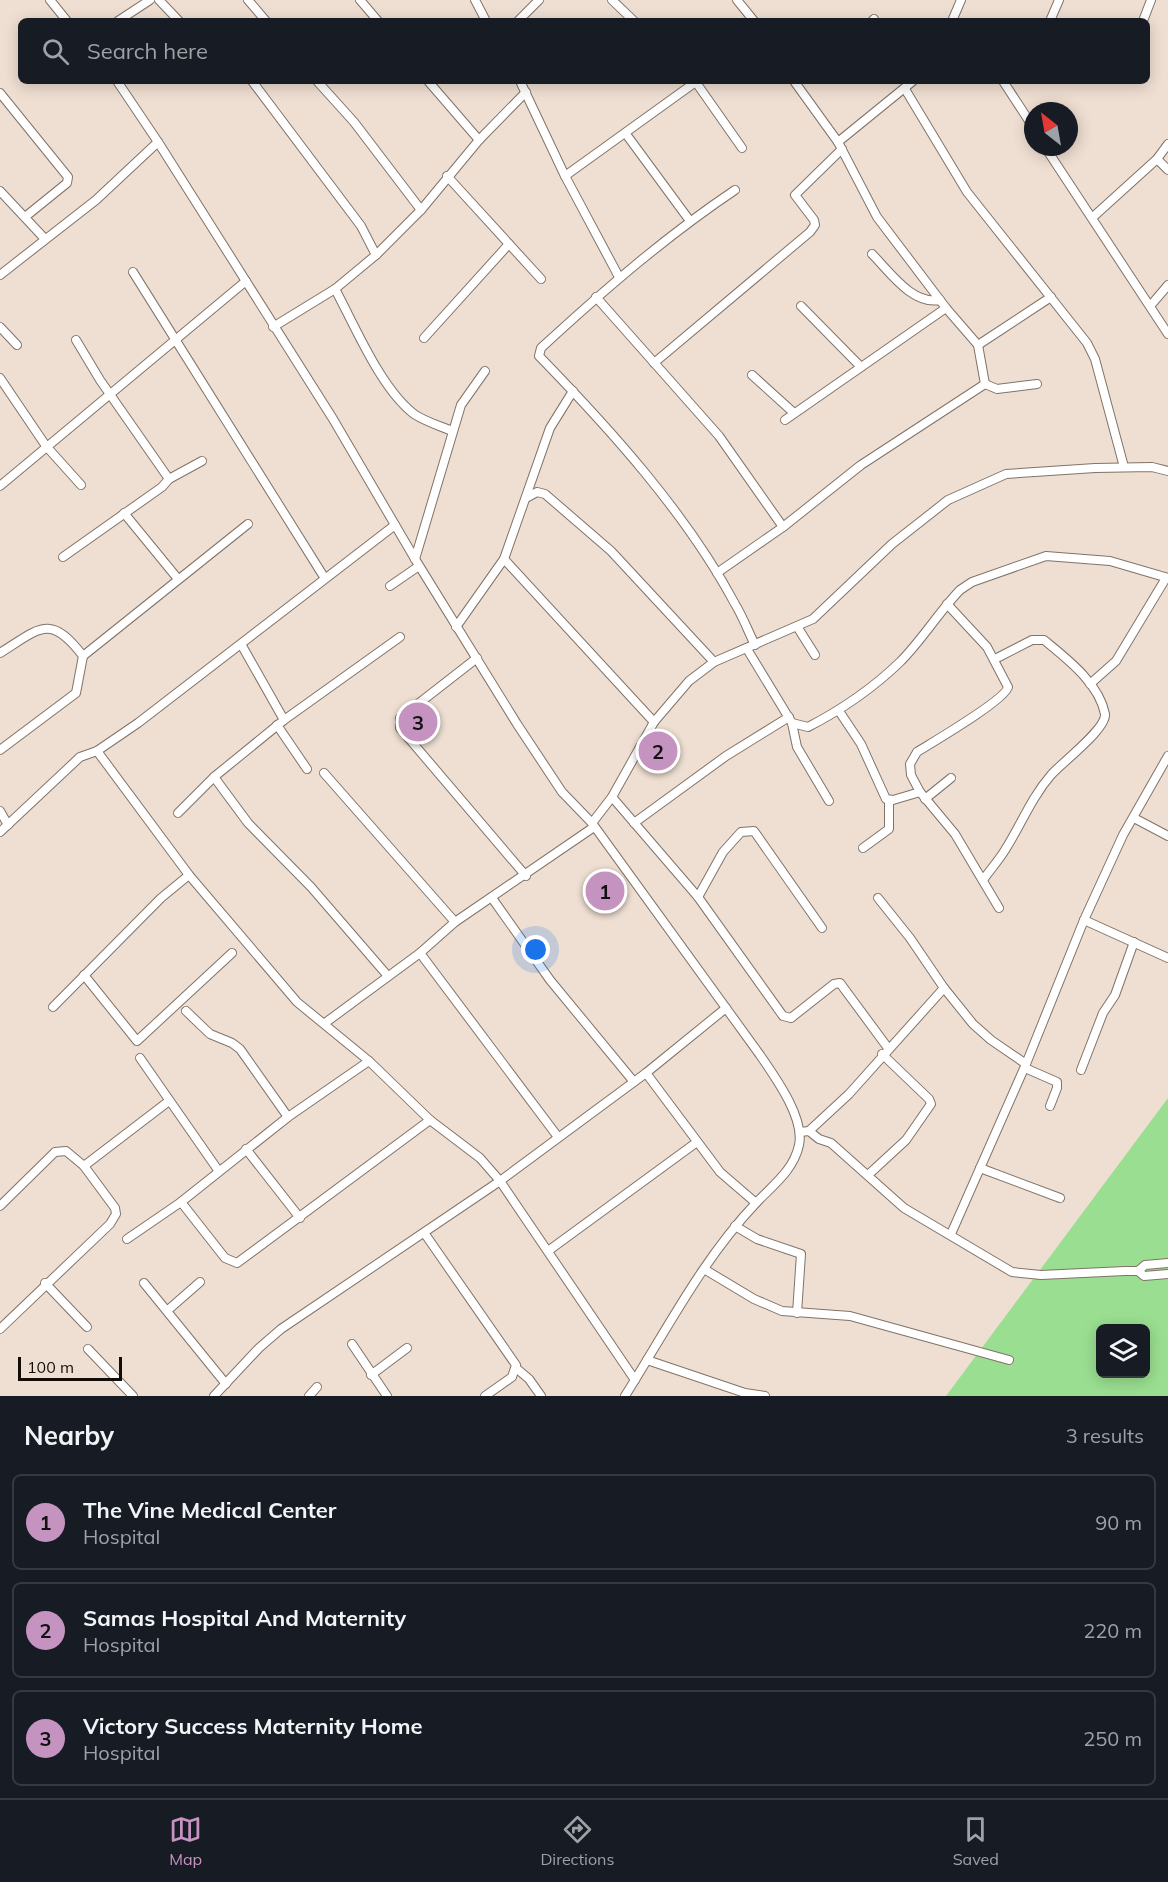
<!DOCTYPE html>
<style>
:root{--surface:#171b24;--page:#242831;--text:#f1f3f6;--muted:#9ea1a6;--line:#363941;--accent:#c593c0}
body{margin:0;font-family:Mulish,sans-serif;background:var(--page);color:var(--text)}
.controls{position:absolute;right:18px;bottom:18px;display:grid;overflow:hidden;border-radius:9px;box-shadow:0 3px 15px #0003}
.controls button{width:54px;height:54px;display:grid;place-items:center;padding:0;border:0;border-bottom:2px solid var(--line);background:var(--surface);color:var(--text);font:30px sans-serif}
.compass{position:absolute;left:1024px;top:102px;width:54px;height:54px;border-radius:50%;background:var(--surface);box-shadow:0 3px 15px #0003;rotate:329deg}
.scale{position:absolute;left:18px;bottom:15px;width:104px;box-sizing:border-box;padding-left:6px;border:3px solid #120d09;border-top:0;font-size:16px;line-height:21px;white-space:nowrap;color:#120d09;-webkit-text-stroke:4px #efdfd2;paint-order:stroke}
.you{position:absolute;left:536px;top:950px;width:21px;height:21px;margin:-15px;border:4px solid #fff;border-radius:50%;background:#1a73e8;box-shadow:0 0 0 9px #1a73e833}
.badge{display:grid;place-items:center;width:39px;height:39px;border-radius:50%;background:var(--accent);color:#111;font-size:20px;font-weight:700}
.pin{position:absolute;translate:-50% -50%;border:3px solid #fff;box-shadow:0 2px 6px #0006}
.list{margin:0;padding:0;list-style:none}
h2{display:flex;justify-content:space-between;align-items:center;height:78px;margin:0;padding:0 24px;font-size:26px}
h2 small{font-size:20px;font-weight:400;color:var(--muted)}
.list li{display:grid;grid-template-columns:39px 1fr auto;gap:18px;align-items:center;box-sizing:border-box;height:96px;margin:0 12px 12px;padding:0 12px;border:2px solid var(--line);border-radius:9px}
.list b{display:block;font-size:22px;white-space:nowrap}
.list p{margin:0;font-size:20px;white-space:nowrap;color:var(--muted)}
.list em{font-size:20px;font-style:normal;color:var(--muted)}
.icon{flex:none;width:33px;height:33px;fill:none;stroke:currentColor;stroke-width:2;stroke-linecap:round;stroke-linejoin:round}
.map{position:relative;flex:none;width:1168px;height:1396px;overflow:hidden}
.search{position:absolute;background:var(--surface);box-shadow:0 3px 15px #0003;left:18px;right:18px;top:18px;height:66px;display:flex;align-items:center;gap:15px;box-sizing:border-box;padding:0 21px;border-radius:9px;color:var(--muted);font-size:22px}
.sheet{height:402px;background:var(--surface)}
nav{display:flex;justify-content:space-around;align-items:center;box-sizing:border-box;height:84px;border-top:2px solid var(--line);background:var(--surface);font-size:16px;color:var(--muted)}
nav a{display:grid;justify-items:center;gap:3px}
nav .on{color:var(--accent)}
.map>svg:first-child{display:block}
</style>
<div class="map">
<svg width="1168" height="1396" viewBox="0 0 1168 1396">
<rect width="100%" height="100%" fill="#efdfd2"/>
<path fill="#9adf91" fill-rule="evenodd" d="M 1168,1098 L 1168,1396 L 946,1396 ZM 1100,1328 L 1146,1328 L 1146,1374 L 1100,1374 Z"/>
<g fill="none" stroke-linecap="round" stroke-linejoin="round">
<defs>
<g id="minor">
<path d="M 50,0 L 67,21"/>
<path d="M 159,0 L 179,21"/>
<path d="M 248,0 L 266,21"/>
<path d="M 360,0 L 378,21"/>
<path d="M 475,0 L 486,21"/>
<path d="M 612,0 L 634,21"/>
<path d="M 737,0 L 754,21"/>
<path d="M 118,21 L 150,0"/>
<path d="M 518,21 L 539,0"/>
<path d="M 872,21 L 874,19"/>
<path d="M 952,21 L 961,0"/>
<path d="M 1050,21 L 1059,0"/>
<path d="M 1143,21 L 1151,0"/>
<path d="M 117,81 L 158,142 L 333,419 L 415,559 L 517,724 L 562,792 L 592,823 L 760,1055 C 775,1077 805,1118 799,1145 C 794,1170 772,1186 756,1203 C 702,1260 666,1331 625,1396"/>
<path d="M 252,81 L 361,226 L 376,255"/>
<path d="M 317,81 L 354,122 L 421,210"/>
<path d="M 428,81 L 479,140"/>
<path d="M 520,81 L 565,176 L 619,277"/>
<path d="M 695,81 L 742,148"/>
<path d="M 794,81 L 838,142 L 877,217 L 946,308 L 978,345 L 985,384"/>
<path d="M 1003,81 L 1033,127"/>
<path d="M 905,89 L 967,192 L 1087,343 L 1095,359 L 1124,467"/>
<path d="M 0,93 L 68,177 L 67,183 L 25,217"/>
<path d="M 626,134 L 690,221"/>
<path d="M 838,142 L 913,81"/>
<path d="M 1045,147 L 1168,334"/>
<path d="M 1157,159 L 1168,170"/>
<path d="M 447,176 L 541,279"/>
<path d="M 565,176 L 697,81"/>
<path d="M 735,190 C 665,237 603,291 541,348 L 539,356 C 610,429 687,514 735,604 C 743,617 748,631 755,645"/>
<path d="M 0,191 L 45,239"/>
<path d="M 1093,217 L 1157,159 L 1168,144"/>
<path d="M 872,254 C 890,272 912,305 940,300"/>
<path d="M 133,272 L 324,577"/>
<path d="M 0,275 L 96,200 L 158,142"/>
<path d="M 335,289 C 355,326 381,389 414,414 C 424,421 440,426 452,431"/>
<path d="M 596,297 L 719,436 L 783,527"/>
<path d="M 1151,305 L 1168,285"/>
<path d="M 801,306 L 861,367"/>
<path d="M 0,327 L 17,345"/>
<path d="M 273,327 L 335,289 L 376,255 L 421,210 L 479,140 L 526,92"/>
<path d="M 424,338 L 509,244"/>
<path d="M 978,345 L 1051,297"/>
<path d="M 654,363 L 810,232 L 815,225 L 814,220 L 795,195 L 842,149"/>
<path d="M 752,375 L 794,413"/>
<path d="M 0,378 L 46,446 L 81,485"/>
<path d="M 785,420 L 946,308"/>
<path d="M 169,479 L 202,461"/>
<path d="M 0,486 L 246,281"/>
<path d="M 526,498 L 537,492 L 545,494 L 611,551 L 714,662"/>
<path d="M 124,513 L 178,579"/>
<path d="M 63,557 L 162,487 L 169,479 L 100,380 L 76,340"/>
<path d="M 415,559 L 461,405 L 485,371"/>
<path d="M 504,559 L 654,722"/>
<path d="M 717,573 L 783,527 L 861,465 L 985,384 L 997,389 L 1037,384"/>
<path d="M 390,586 L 419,566"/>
<path d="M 947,604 L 987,647 L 1008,687 C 1005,700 933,742 917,752 L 910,764 L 911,775 L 920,792 L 955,834 L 999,908"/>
<path d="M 456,627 L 504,559 L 550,428 L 573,391"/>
<path d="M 798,628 L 815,655"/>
<path d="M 241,644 L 284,720"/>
<path d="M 747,649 L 792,723 L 797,747 L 829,801"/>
<path d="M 0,653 C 40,628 50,613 83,656"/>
<path d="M 477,658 L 400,718 L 400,728 L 526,876"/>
<path d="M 1090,684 L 1116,661 L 1166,578"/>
<path d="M 839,711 L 861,744 L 886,799 L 893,800 L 920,792"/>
<path d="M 792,723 L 808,727 C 841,710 873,688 900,662 C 922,640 938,613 960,590 L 972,582 L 1046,556 L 1110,561 L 1168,578"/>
<path d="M 277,725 L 307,769"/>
<path d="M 0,750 L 76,693 L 83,656 L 248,524"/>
<path d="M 97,751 L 189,875 L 297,1002 L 369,1061 L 430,1120 L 480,1158 L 500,1181 L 635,1380"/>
<path d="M 324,773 L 455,922"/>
<path d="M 214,777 L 248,823 L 311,887 L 387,975"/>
<path d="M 612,797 L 698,897 L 783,1016 L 791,1018 L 834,984 L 840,983 L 888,1048"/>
<path d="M 925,799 L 951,778"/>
<path d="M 0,811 L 8,825"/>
<path d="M 178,813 L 214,777 L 284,720 L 400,637"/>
<path d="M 1134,818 L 1168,836"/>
<path d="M 592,823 L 612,797 L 654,722 L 689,681 L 714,662 L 813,619 L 892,544 L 948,500 L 1006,474 L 1095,468 L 1152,467 L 1168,471"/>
<path d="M 634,823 L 726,756 L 789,717"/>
<path d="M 0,832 L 80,757 L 97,751 L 138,723 L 395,525"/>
<path d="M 863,848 L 889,829 L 889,800"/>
<path d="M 983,880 C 990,870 999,860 1005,850 C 1021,825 1031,798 1051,775 C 1061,763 1107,729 1105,714 C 1099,683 1067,659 1044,640 L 1032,640 L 995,659"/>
<path d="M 698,897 L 723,852 L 741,832 L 754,831 L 822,928"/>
<path d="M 492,898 L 550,980 L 634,1082"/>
<path d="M 878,898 L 910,938 L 944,988 L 973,1024 L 991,1040 L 1026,1064"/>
<path d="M 1084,920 L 1168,958"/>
<path d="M 420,953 L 558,1137"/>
<path d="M 84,975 L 137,1041 L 232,953"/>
<path d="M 53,1007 L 161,898 L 189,875"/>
<path d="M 186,1011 L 210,1034 L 232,1043 L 240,1049 L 288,1117"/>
<path d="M 325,1023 L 420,953 L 455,922 L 594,827"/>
<path d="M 140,1058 L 218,1170"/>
<path d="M 1025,1068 L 1057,1082 L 1057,1088 L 1050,1106"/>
<path d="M 1081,1070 L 1103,1013 L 1115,995 L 1134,942"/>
<path d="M 646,1073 L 720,1172 L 756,1203"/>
<path d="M 809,1131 L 849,1094 L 944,988"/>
<path d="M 800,1132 L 809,1131 L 819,1139 L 831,1143 L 904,1208 L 1012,1272 L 1041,1275 L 1125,1271 L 1138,1271 L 1144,1276 L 1168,1274"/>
<path d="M 246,1149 L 300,1218"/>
<path d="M 84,1166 L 169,1101"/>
<path d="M 980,1168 L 1060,1198"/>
<path d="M 868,1175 L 906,1140 L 931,1104 L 929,1099 L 882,1054"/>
<path d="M 181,1202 L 225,1258 L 237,1263 L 430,1120"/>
<path d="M 0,1206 L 55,1152 L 66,1151 L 84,1166 L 115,1208 L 116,1214 L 110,1224 L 0,1329"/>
<path d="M 735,1226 L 757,1239 L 801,1254 L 797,1313"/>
<path d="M 425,1234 L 516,1365 L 512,1377 L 485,1396"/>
<path d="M 951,1234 L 1026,1064 L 1084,920 L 1123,835 L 1168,756"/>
<path d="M 127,1239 L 181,1202 L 288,1117 L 369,1061"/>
<path d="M 548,1251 L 697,1142"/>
<path d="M 704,1269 L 754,1299 L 782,1311 L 850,1316 L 1009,1360"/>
<path d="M 1138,1271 L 1145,1265 L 1168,1263"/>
<path d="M 45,1283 L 87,1327"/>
<path d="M 144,1283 L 226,1384"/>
<path d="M 168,1310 L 200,1282"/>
<path d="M 352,1344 L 387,1396"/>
<path d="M 88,1349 L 133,1396"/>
<path d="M 647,1360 L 745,1393 L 765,1396"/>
<path d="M 516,1368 L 529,1379 L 541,1396"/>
<path d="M 371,1375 L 407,1348"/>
<path d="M 214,1396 L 259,1348 L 281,1329 L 500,1181 L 646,1073 L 726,1008"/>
<path d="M 309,1396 L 317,1387"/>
</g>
</defs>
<use href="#minor" stroke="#817367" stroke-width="10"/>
<use href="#minor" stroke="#fff" stroke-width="8"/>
</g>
</svg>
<div class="controls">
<button><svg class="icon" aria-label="layers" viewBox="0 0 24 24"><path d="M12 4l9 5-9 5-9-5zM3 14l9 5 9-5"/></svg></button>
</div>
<svg class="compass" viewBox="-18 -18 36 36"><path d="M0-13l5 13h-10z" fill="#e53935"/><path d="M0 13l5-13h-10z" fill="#9ea1a6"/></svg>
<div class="scale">100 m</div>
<div class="you"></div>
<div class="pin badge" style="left:605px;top:891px">1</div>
<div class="pin badge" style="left:658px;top:751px">2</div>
<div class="pin badge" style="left:418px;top:722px">3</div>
<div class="search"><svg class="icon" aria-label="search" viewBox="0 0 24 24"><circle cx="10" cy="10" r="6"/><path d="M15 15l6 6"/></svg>Search here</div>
</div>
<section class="sheet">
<h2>Nearby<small>3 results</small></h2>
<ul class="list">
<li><span class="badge">1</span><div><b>The Vine Medical Center</b><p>Hospital</p></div><em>90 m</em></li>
<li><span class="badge">2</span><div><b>Samas Hospital And Maternity</b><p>Hospital</p></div><em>220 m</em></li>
<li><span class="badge">3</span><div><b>Victory Success Maternity Home</b><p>Hospital</p></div><em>250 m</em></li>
</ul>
</section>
<nav>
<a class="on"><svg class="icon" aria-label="map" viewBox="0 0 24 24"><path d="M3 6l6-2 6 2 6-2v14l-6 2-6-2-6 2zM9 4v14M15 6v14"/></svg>Map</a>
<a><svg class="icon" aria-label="directions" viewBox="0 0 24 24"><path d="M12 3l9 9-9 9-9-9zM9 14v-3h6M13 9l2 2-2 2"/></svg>Directions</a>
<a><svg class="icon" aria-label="saved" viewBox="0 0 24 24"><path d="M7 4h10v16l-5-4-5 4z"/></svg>Saved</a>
</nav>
